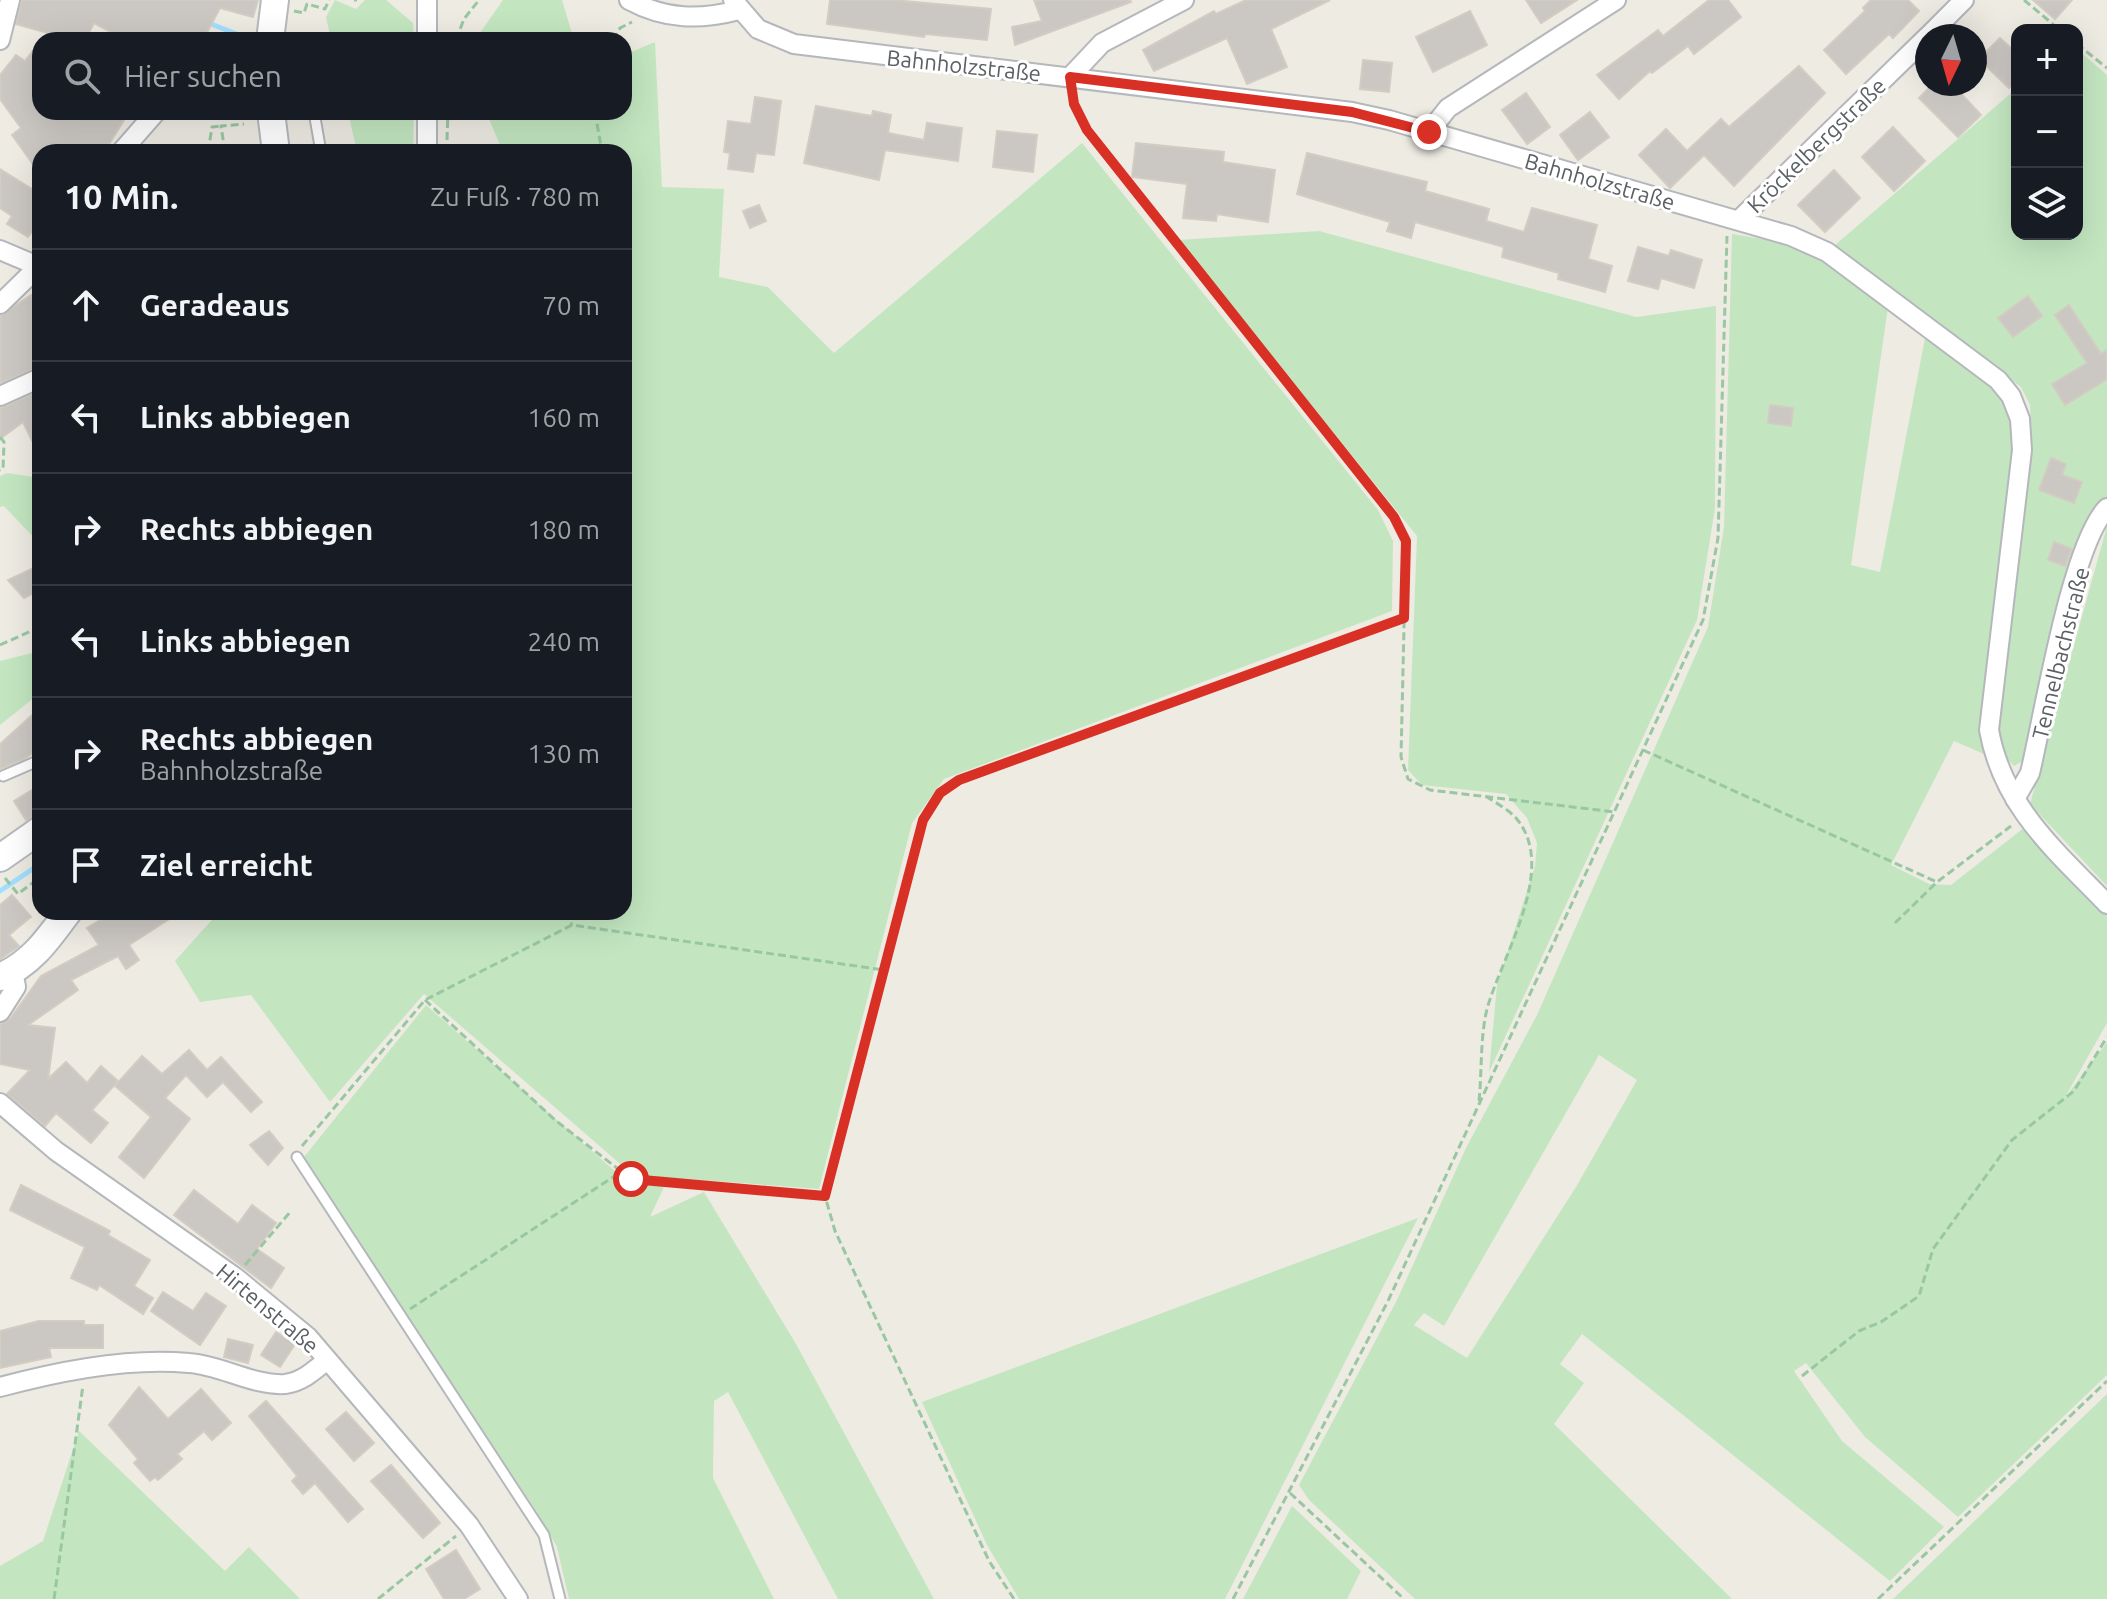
<!DOCTYPE html>
<html lang="de">
<meta charset="utf-8">
<style>
:root{--surface:#171b24;--page:#20242c;--text:#f1f3f6;--muted:#9ea1a6;--line:#363941}
body{margin:0;font-family:Ubuntu,sans-serif;background:var(--page);color:var(--text)}
.controls{position:absolute;right:24px;top:24px;display:grid;overflow:hidden;border-radius:16px;box-shadow:0 8px 32px #0002}
.controls button{width:72px;height:72px;display:grid;place-items:center;padding:0;border:0;border-bottom:2px solid var(--line);background:var(--surface);color:var(--text);font:40px sans-serif}
.compass{position:absolute;left:1915px;top:24px;width:72px;height:72px;border-radius:50%;background:var(--surface);box-shadow:0 8px 32px #0002;rotate:185deg}
.stop{position:absolute;width:24px;height:24px;margin:-18px;border:6px solid #d93025;border-radius:50%;background:#fff}
.stop.end{background:#d93025;border-color:#fff;box-shadow:0 2px 8px #0008}
.list{margin:0;padding:0;list-style:none}
h2{display:flex;justify-content:space-between;align-items:center;height:104px;margin:0;padding:0 32px;font-size:34px}
h2 small{font-size:26px;font-weight:400;color:var(--muted)}
.list li{display:grid;grid-template-columns:52px 1fr auto;gap:24px;align-items:center;box-sizing:border-box;height:112px;padding:0 32px;border-top:2px solid var(--line)}
.list b{display:block;font-size:30px;white-space:nowrap}
.list p{margin:0;font-size:26px;white-space:nowrap;color:var(--muted)}
.list em{font-size:26px;font-style:normal;color:var(--muted)}
.icon{flex:none;width:44px;height:44px;fill:none;stroke:currentColor;stroke-width:2;stroke-linecap:round;stroke-linejoin:round}
.map{position:relative;flex:none;width:2107px;height:1599px;overflow:hidden}
.search{position:absolute;background:var(--surface);box-shadow:0 8px 32px #0002;left:32px;top:32px;width:600px;height:88px;display:flex;align-items:center;gap:20px;box-sizing:border-box;padding:0 28px;border-radius:24px;color:var(--muted);font-size:30px}
.panel{position:absolute;background:var(--surface);box-shadow:0 8px 32px #0002;left:32px;top:144px;width:600px;height:776px;border-radius:24px}
.map>svg:first-child{display:block}
</style>
<div class="map">
<svg width="2107" height="1599" viewBox="0 0 2107 1599">
<rect width="100%" height="100%" fill="#eeebe3"/>
<g fill="#c3e6c0" fill-rule="evenodd">
<path d="M 335,0 L 356,9 L 365,0 L 386,0 L 413,23 L 414,40 L 331,40 L 326,17 Z"/>
<path d="M 503,0 L 562,0 L 574,40 L 480,40 L 480,33 Z"/>
<path d="M 655,42 L 662,187 L 724,189 L 719,277 L 768,287 L 834,353 L 1082,143 L 1378,510 L 1393,541 L 1392,611 L 944,779 L 912,823 L 819,1189 L 633,1175 L 424,994 L 330,1102 L 251,995 L 200,1002 L 175,961 L 219,912 L 624,912 L 624,152 L 503,152 L 486,112 L 624,112 L 624,55 Z"/>
<path d="M 2077,49 L 2107,75 L 2107,501 L 2028,758 L 2014,766 L 1999,751 L 1995,722 L 2032,443 L 2030,405 L 2021,387 L 1834,246 L 2017,88 L 2017,234 L 2077,234 Z"/>
<path d="M 348,112 L 414,112 L 413,152 L 357,152 Z"/>
<path d="M 1319,231 L 1636,317 L 1716,306 L 1715,508 L 1697,620 L 1489,1072 L 1497,985 L 1535,866 L 1537,843 L 1527,818 L 1506,794 L 1422,785 L 1408,770 L 1417,536 L 1178,240 Z"/>
<path d="M 1732,234 L 1800,245 L 1888,307 L 1851,565 L 1880,572 L 1926,333 L 2008,397 L 2016,420 L 1984,754 L 1954,741 L 1891,865 L 1929,884 L 1951,885 L 2025,827 L 2107,908 L 2107,1023 L 2064,1099 L 2107,1042 L 2107,1375 L 1958,1517 L 1865,1437 L 1806,1363 L 1794,1371 L 1842,1441 L 1944,1527 L 1890,1581 L 1582,1334 L 1560,1364 L 1584,1383 L 1554,1424 L 1732,1599 L 1415,1599 L 1309,1500 L 1299,1485 L 1397,1300 L 1466,1148 L 1537,1015 L 1708,627 L 1724,527 ZM 1599,1055 L 1637,1080 L 1576,1187 L 1467,1358 L 1414,1325 L 1424,1313 L 1444,1326 Z"/>
<path d="M 7,473 L 40,478 L 40,544 L 4,506 L 0,507 L 0,476 Z"/>
<path d="M 2107,526 L 2107,886 L 2030,804 Z"/>
<path d="M 40,651 L 40,693 L 0,725 L 0,661 Z"/>
<path d="M 426,1005 L 625,1180 L 664,1187 L 650,1217 L 704,1192 L 796,1344 L 934,1599 L 838,1599 L 728,1392 L 714,1401 L 713,1478 L 774,1599 L 569,1599 L 557,1547 L 535,1509 L 304,1157 Z"/>
<path d="M 1418,1218 L 1225,1599 L 1019,1599 L 987,1545 L 922,1402 Z"/>
<path d="M 2107,1394 L 2107,1599 L 1893,1599 Z"/>
<path d="M 79,1431 L 225,1571 L 249,1547 L 300,1599 L 0,1599 L 0,1566 L 43,1541 Z"/>
<path d="M 1292,1506 L 1361,1571 L 1347,1599 L 1243,1599 Z"/>
</g>
<g fill="none" stroke-linecap="round" stroke-linejoin="round">
<g stroke="#a3dfff" stroke-width="5">
<path d="M 206,22 L 239,35"/>
<path d="M 0,891 L 40,864"/>
</g>
</g>
<g fill="#cbc7c3" stroke="#d3ccc2" stroke-width="2">
<path d="M 22,0 L 258,0 L 253,17 L 220,8 L 203,40 L 126,40 L 94,23 L 85,40 L 42,40 L 48,33 L 16,24 Z"/>
<path d="M 830,0 L 893,0 L 991,9 L 987,40 L 925,34 L 924,37 L 827,24 Z"/>
<path d="M 1034,0 L 1130,0 L 1131,2 L 1015,45 L 1012,27 L 1042,21 Z"/>
<path d="M 1246,0 L 1330,0 L 1271,29 L 1287,67 L 1247,84 L 1227,38 L 1154,71 L 1143,50 L 1214,11 L 1216,14 Z"/>
<path d="M 1526,0 L 1577,0 L 1541,23 Z"/>
<path d="M 1709,0 L 1728,0 L 1741,17 L 1694,54 L 1688,46 L 1652,73 L 1650,71 L 1619,99 L 1597,75 L 1658,30 L 1663,36 Z"/>
<path d="M 1871,0 L 1908,0 L 1919,11 L 1893,38 L 1889,34 L 1846,74 L 1824,50 L 1865,11 L 1863,8 Z"/>
<path d="M 2033,0 L 2072,0 L 2055,19 Z"/>
<path d="M 1470,11 L 1487,45 L 1433,72 L 1416,37 Z"/>
<path d="M 2000,38 L 2017,54 L 2017,80 L 2009,88 L 1979,59 Z"/>
<path d="M 40,42 L 40,112 L 129,112 L 104,152 L 40,152 L 40,174 L 12,135 L 21,128 L 0,99 L 0,75 L 16,55 L 25,61 Z"/>
<path d="M 1363,60 L 1392,63 L 1389,92 L 1360,89 Z"/>
<path d="M 1799,66 L 1825,93 L 1734,186 L 1704,155 L 1670,188 L 1639,155 L 1666,129 L 1687,151 L 1721,119 L 1729,127 Z"/>
<path d="M 1933,84 L 1952,84 L 1981,115 L 1958,137 L 1919,98 Z"/>
<path d="M 1526,93 L 1550,127 L 1527,144 L 1502,110 Z"/>
<path d="M 755,97 L 781,101 L 774,155 L 756,153 L 753,172 L 728,169 L 730,153 L 724,152 L 728,121 L 751,124 Z"/>
<path d="M 816,106 L 872,116 L 873,111 L 891,115 L 888,133 L 924,140 L 927,123 L 962,128 L 958,161 L 885,150 L 879,180 L 804,163 Z"/>
<path d="M 1590,112 L 1609,137 L 1578,160 L 1560,135 Z"/>
<path d="M 1893,127 L 1925,161 L 1894,191 L 1862,157 Z"/>
<path d="M 997,131 L 1037,135 L 1033,172 L 993,167 Z"/>
<path d="M 1136,143 L 1224,152 L 1223,162 L 1275,170 L 1268,222 L 1217,214 L 1216,221 L 1183,218 L 1187,184 L 1132,177 Z"/>
<path d="M 1307,153 L 1427,182 L 1425,191 L 1489,209 L 1486,221 L 1524,232 L 1532,208 L 1597,225 L 1588,259 L 1612,266 L 1605,292 L 1558,279 L 1559,273 L 1502,257 L 1504,247 L 1415,222 L 1411,238 L 1387,231 L 1390,222 L 1297,194 Z"/>
<path d="M 0,169 L 40,194 L 40,235 L 33,230 L 28,237 L 7,224 L 12,216 L 0,208 Z"/>
<path d="M 1834,170 L 1860,198 L 1825,232 L 1798,205 Z"/>
<path d="M 759,205 L 766,221 L 750,228 L 743,211 Z"/>
<path d="M 1638,247 L 1669,256 L 1671,250 L 1702,260 L 1694,288 L 1661,278 L 1658,289 L 1628,281 Z"/>
<path d="M 31,295 L 40,315 L 40,366 L 0,383 L 0,316 Z"/>
<path d="M 2028,296 L 2042,316 L 2013,337 L 1998,318 Z"/>
<path d="M 2069,305 L 2101,354 L 2107,350 L 2107,379 L 2065,405 L 2052,384 L 2087,363 L 2055,315 Z"/>
<path d="M 40,391 L 40,457 L 23,422 L 0,439 L 0,408 Z"/>
<path d="M 1770,405 L 1793,408 L 1791,426 L 1768,423 Z"/>
<path d="M 2051,458 L 2066,464 L 2062,475 L 2082,482 L 2074,503 L 2039,490 Z"/>
<path d="M 2054,542 L 2072,549 L 2065,566 L 2048,560 Z"/>
<path d="M 40,565 L 40,590 L 24,598 L 8,580 Z"/>
<path d="M 40,708 L 40,747 L 26,758 L 0,769 L 0,744 Z"/>
<path d="M 40,785 L 40,813 L 26,820 L 14,801 Z"/>
<path d="M 12,895 L 31,917 L 9,935 L 19,946 L 0,959 L 0,905 Z"/>
<path d="M 113,912 L 180,912 L 129,945 L 139,960 L 126,969 L 118,956 L 71,980 L 78,990 L 28,1025 L 55,1028 L 48,1079 L 66,1062 L 87,1083 L 101,1066 L 118,1081 L 92,1110 L 108,1123 L 91,1143 L 56,1113 L 45,1126 L 7,1094 L 30,1070 L 0,1064 L 0,1024 L 10,1019 L 41,976 L 99,945 L 87,928 Z"/>
<path d="M 189,1050 L 207,1070 L 221,1057 L 262,1102 L 251,1112 L 223,1082 L 207,1097 L 186,1075 L 165,1098 L 190,1119 L 144,1178 L 119,1157 L 151,1117 L 115,1086 L 142,1056 L 162,1074 Z"/>
<path d="M 269,1131 L 283,1148 L 268,1165 L 250,1145 Z"/>
<path d="M 21,1185 L 110,1231 L 108,1235 L 150,1260 L 134,1286 L 153,1298 L 143,1314 L 99,1285 L 97,1290 L 71,1278 L 85,1247 L 10,1210 Z"/>
<path d="M 194,1190 L 238,1224 L 252,1205 L 276,1223 L 257,1249 L 284,1268 L 271,1288 L 174,1215 Z"/>
<path d="M 163,1292 L 193,1311 L 206,1293 L 226,1306 L 200,1345 L 151,1311 Z"/>
<path d="M 39,1321 L 84,1321 L 84,1325 L 103,1325 L 103,1348 L 49,1348 L 51,1357 L 0,1368 L 0,1331 Z"/>
<path d="M 276,1332 L 295,1344 L 280,1367 L 261,1355 Z"/>
<path d="M 228,1339 L 253,1345 L 248,1363 L 224,1357 Z"/>
<path d="M 139,1387 L 168,1419 L 201,1389 L 231,1423 L 212,1440 L 204,1431 L 177,1454 L 182,1459 L 158,1480 L 155,1477 L 150,1481 L 134,1463 L 138,1459 L 109,1425 Z"/>
<path d="M 266,1401 L 363,1509 L 348,1522 L 315,1483 L 303,1494 L 292,1481 L 297,1476 L 249,1416 Z"/>
<path d="M 346,1412 L 374,1443 L 354,1461 L 326,1429 Z"/>
<path d="M 391,1465 L 440,1523 L 423,1538 L 371,1481 Z"/>
<path d="M 456,1550 L 480,1589 L 464,1599 L 444,1599 L 426,1569 Z"/>
</g>
<g fill="none" stroke-linecap="round" stroke-linejoin="round">
<defs>
<g id="service">
<path d="M 314,112 L 321,152"/>
<path d="M 3,776 L 40,760"/>
<path d="M 297,1157 L 544,1535 L 560,1599"/>
</g>
<g id="minor">
<path d="M 427,0 L 427,40"/>
<path d="M 629,0 C 666,20 700,20 739,10"/>
<path d="M 733,0 L 758,29 L 794,44 L 1352,112 L 1389,120 L 1791,236 L 1827,252 L 1998,380 L 2011,396 L 2020,419 L 2022,450 L 1989,730 C 2003,807 2055,850 2107,904"/>
<path d="M 1928,36 L 1964,0"/>
<path d="M 0,40 L 10,0"/>
<path d="M 1070,77 L 1102,43 L 1184,0"/>
<path d="M 1429,132 L 1448,108 L 1616,0"/>
<path d="M 121,152 L 156,112"/>
<path d="M 427,152 L 427,112"/>
<path d="M 1739,220 L 1927,37"/>
<path d="M 0,250 L 40,267"/>
<path d="M 0,304 L 38,267"/>
<path d="M 0,396 L 40,378"/>
<path d="M 2015,799 L 2030,773 C 2044,715 2071,545 2107,508"/>
<path d="M 0,1012 L 16,987 L 13,971"/>
<path d="M 0,1103 L 56,1151 L 235,1277 L 308,1337 L 469,1525 L 518,1599"/>
<path d="M 0,1387 C 59,1371 128,1357 189,1363 C 221,1365 253,1386 285,1384 C 302,1382 315,1370 327,1360"/>
</g>
<g id="secondary">
<path d="M 270,40 L 275,0"/>
<path d="M 271,112 L 276,152"/>
<path d="M 0,858 L 40,830"/>
<path d="M 0,977 C 32,963 48,939 68,912"/>
</g>
</defs>
<use href="#service" stroke="#b4b7bb" stroke-width="13"/>
<use href="#minor" stroke="#b4b7bb" stroke-width="22"/>
<use href="#secondary" stroke="#b5b9be" stroke-width="30"/>
<g stroke="#99c7a2" stroke-width="3" stroke-dasharray="8 4" stroke-linecap="butt">
<path d="M 354,0 L 357,0"/>
<path d="M 2024,0 L 2060,30"/>
<path d="M 294,11 L 304,13 L 307,4 L 325,9 L 329,0"/>
<path d="M 456,40 L 464,19 L 479,0"/>
<path d="M 613,40 L 620,28 L 632,22"/>
<path d="M 2077,44 L 2107,68"/>
<path d="M 1073,97 L 1087,130 L 1394,517 L 1406,541 L 1401,757 L 1408,779 L 1430,790 L 1615,812"/>
<path d="M 595,112 L 602,152"/>
<path d="M 447,140 L 448,112"/>
<path d="M 208,152 L 212,127 L 221,126"/>
<path d="M 225,152 L 221,126 L 244,124"/>
<path d="M 624,227 L 627,236"/>
<path d="M 0,437 L 4,442 L 3,469 L 0,470"/>
<path d="M 0,645 L 38,628"/>
<path d="M 1643,750 L 1937,882"/>
<path d="M 5,878 L 18,894 L 40,877"/>
<path d="M 565,912 L 572,925"/>
<path d="M 1895,923 L 1937,882 L 2011,826"/>
<path d="M 425,1000 L 555,1120 L 631,1179 L 825,1196"/>
<path d="M 1479,1101 C 1482,1072 1480,1038 1487,1009 C 1502,955 1559,868 1516,818 C 1509,810 1496,803 1487,797"/>
<path d="M 302,1146 L 425,1000 L 572,925 L 884,970"/>
<path d="M 245,1265 L 291,1211"/>
<path d="M 410,1309 L 621,1172"/>
<path d="M 1802,1376 L 1859,1331 L 1881,1322 L 1919,1296 L 1933,1249 L 2012,1140 L 2074,1091 L 2107,1037"/>
<path d="M 1290,1493 L 1404,1599"/>
<path d="M 54,1599 L 83,1385"/>
<path d="M 378,1599 L 456,1536"/>
<path d="M 1014,1599 L 989,1561 L 835,1231 L 825,1196 L 923,820 L 940,793 L 959,780 L 1404,618"/>
<path d="M 1233,1599 L 1388,1301 L 1703,620 L 1718,538 L 1727,236"/>
<path d="M 1878,1599 L 2107,1381"/>
</g>
<use href="#service" stroke="#fff" stroke-width="9"/>
<use href="#minor" stroke="#fff" stroke-width="18"/>
<use href="#secondary" stroke="#fff" stroke-width="26"/>
</g>
<g fill="none" stroke-linecap="round" stroke-linejoin="round">
<path stroke="#d93025" stroke-width="10" d="M 631,1179 L 825,1196 L 923,820 L 940,793 L 959,780 L 1404,618 L 1406,541 L 1394,517 L 1087,130 L 1074,104 L 1070,77 L 1352,112 L 1429,132"/>
</g>
<g text-anchor="middle" dominant-baseline="central" stroke-width="6" stroke-linejoin="round" paint-order="stroke">
<g font-size="22" fill="#5b6064" stroke="#fff">
<text transform="translate(964 65) rotate(6)">Bahnholzstraße</text>
<text transform="translate(1816 145) rotate(-44)">Kröckelbergstraße</text>
<text transform="translate(1600 181) rotate(16)">Bahnholzstraße</text>
<text transform="translate(2060 653) rotate(-76)">Tennelbachstraße</text>
<text transform="translate(268 1308) rotate(40)">Hirtenstraße</text>
</g>
</g>
</svg>
<div class="controls">
<button>+</button>
<button>−</button>
<button><svg class="icon" aria-label="layers" viewBox="0 0 24 24"><path d="M12 4l9 5-9 5-9-5zM3 14l9 5 9-5"/></svg></button>
</div>
<svg class="compass" viewBox="-18 -18 36 36"><path d="M0-13l5 13h-10z" fill="#e53935"/><path d="M0 13l5-13h-10z" fill="#9ea1a6"/></svg>
<div class="stop" style="left:631px;top:1179px"></div>
<div class="stop end" style="left:1429px;top:132px"></div>
<div class="search"><svg class="icon" aria-label="search" viewBox="0 0 24 24"><circle cx="10" cy="10" r="6"/><path d="M15 15l6 6"/></svg>Hier suchen</div>
<section class="panel">
<h2>10 Min.<small>Zu Fuß · 780 m</small></h2>
<ul class="list">
<li><svg class="icon" aria-label="ahead" viewBox="0 0 24 24"><path d="M12 20V5M6 11l6-6 6 6"/></svg><div><b>Geradeaus</b></div><em>70 m</em></li>
<li><svg class="icon" aria-label="left" viewBox="0 0 24 24"><path d="M17 20v-9H6M10 6l-5 5 5 5"/></svg><div><b>Links abbiegen</b></div><em>160 m</em></li>
<li><svg class="icon" aria-label="right" viewBox="0 0 24 24"><path d="M7 20v-9h11M14 6l5 5-5 5"/></svg><div><b>Rechts abbiegen</b></div><em>180 m</em></li>
<li><svg class="icon" aria-label="left" viewBox="0 0 24 24"><path d="M17 20v-9H6M10 6l-5 5 5 5"/></svg><div><b>Links abbiegen</b></div><em>240 m</em></li>
<li><svg class="icon" aria-label="right" viewBox="0 0 24 24"><path d="M7 20v-9h11M14 6l5 5-5 5"/></svg><div><b>Rechts abbiegen</b><p>Bahnholzstraße</p></div><em>130 m</em></li>
<li><svg class="icon" aria-label="arrive" viewBox="0 0 24 24"><path d="M6 21V4h12l-3 4 3 4H6"/></svg><div><b>Ziel erreicht</b></div></li>
</ul>
</section>
</div>
